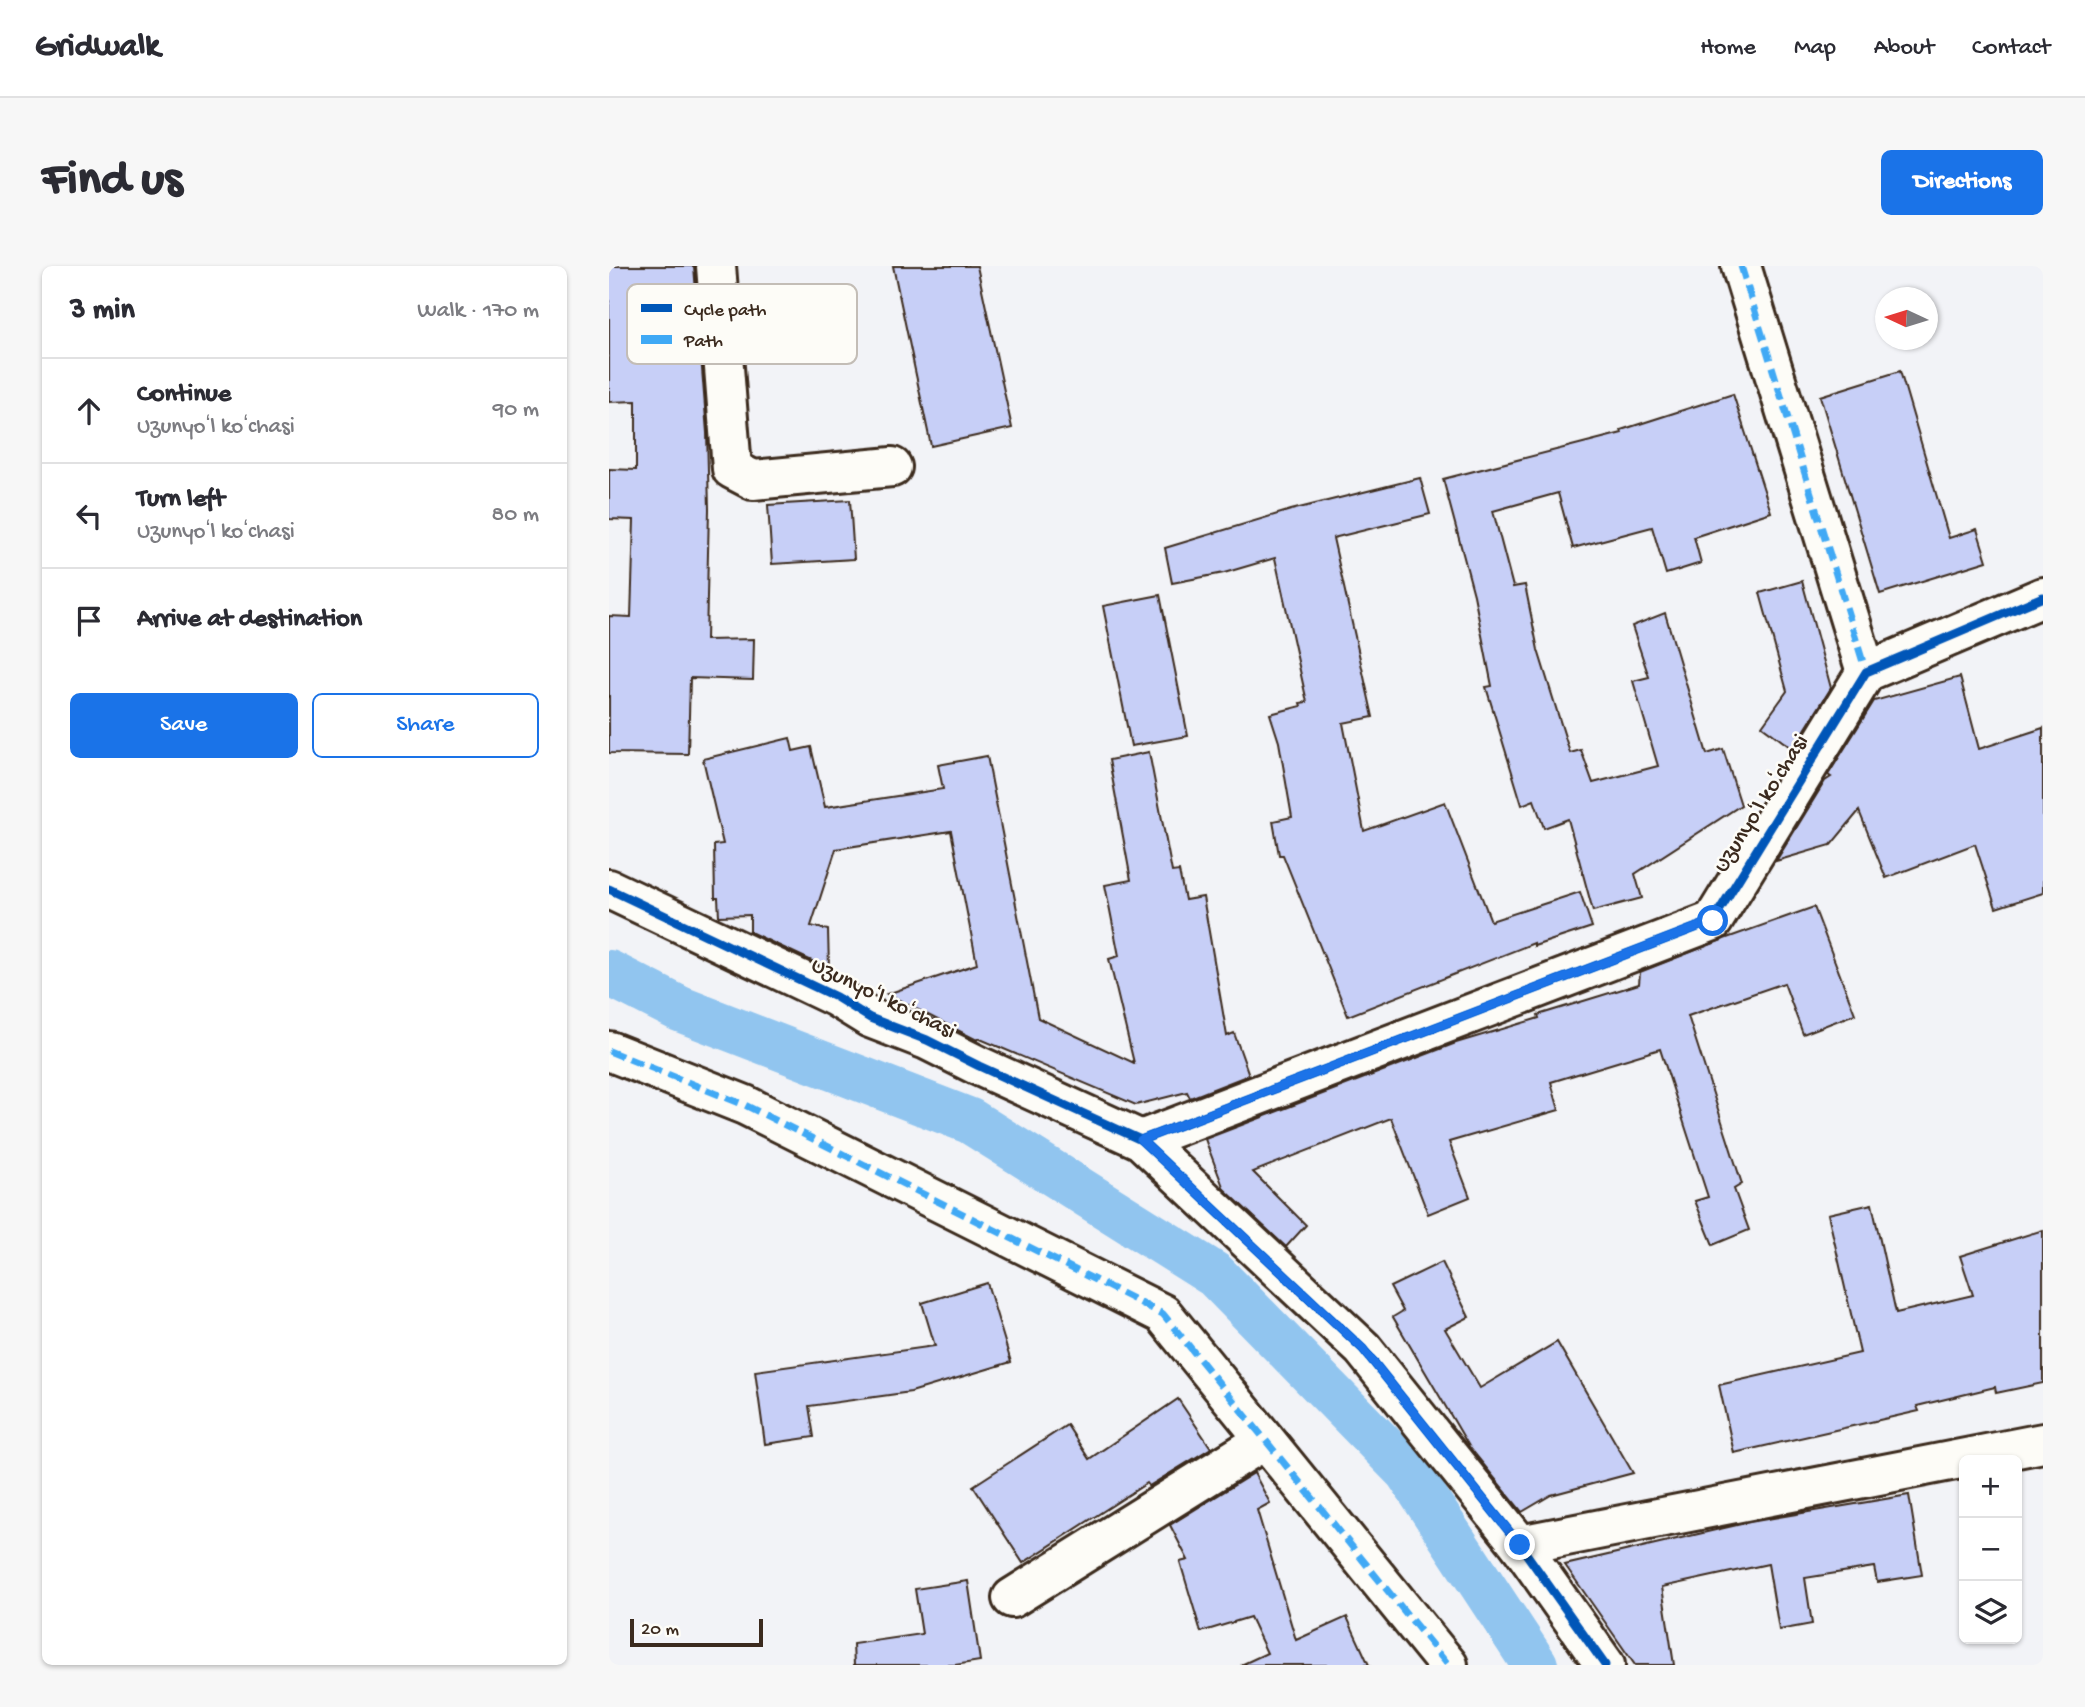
<!DOCTYPE html>
<meta charset="utf-8">
<style>
:root{--surface:#fff;--page:#f7f7f7;--text:#2b2b33;--muted:#7c7c81;--line:#e1e1e2;--accent:#1a73e8}
body{margin:0;font-family:"Gochi Hand",sans-serif;background:var(--page);color:var(--text)}
.controls{position:absolute;right:21px;bottom:21px;display:grid;overflow:hidden;border-radius:10px;box-shadow:0 2px 5px #0004}
.controls button{width:63px;height:63px;display:grid;place-items:center;padding:0;border:0;border-bottom:2px solid var(--line);background:var(--surface);color:var(--text);font:35px sans-serif}
.compass{position:absolute;left:1266px;top:21px;width:63px;height:63px;border-radius:50%;background:var(--surface);box-shadow:0 2px 5px #0004;rotate:274deg}
.scale{position:absolute;left:21px;bottom:18px;width:133px;box-sizing:border-box;padding-left:7px;border:4px solid #3b2a1e;border-top:0;font-size:19px;line-height:24px;white-space:nowrap;color:#3b2a1e;-webkit-text-stroke:5px #fdfcf7;paint-order:stroke}
.stop{position:absolute;width:21px;height:21px;margin:-16px;border:5px solid #1a73e8;border-radius:50%;background:#fff}
.stop.end{background:#1a73e8;border-color:#fff;box-shadow:0 2px 7px #0008}
.list{margin:0;padding:0;list-style:none}
h2{display:flex;justify-content:space-between;align-items:center;height:91px;margin:0;padding:0 28px;font-size:30px}
h2 small{font-size:23px;font-weight:400;color:var(--muted)}
.list li{display:grid;grid-template-columns:46px 1fr auto;gap:21px;align-items:center;box-sizing:border-box;height:105px;padding:0 28px;border-top:2px solid var(--line)}
.list b{display:block;font-size:26px;white-space:nowrap}
.list p{margin:0;font-size:23px;white-space:nowrap;color:var(--muted)}
.list em{font-size:23px;font-style:normal;color:var(--muted)}
.actions{display:flex;gap:14px;padding:21px 28px}
.actions a{flex:1;padding:16px 0;border:2px solid var(--accent);border-radius:10px;text-align:center;font-size:24px;color:var(--accent)}
.actions .main{background:var(--accent);color:#fff}
.icon{flex:none;width:38px;height:38px;fill:none;stroke:currentColor;stroke-width:2;stroke-linecap:round;stroke-linejoin:round}
.map{position:relative;flex:none;width:1434px;height:1399px;overflow:hidden;border-radius:10px}
header{display:flex;align-items:center;gap:42px;box-sizing:border-box;height:98px;padding:0 35px;background:var(--surface);border-bottom:2px solid var(--line)}
header strong{font-size:33px}
nav{display:flex;gap:38px;margin-inline-start:auto;font-size:24px}
.intro{display:flex;align-items:center;justify-content:space-between;box-sizing:border-box;height:168px;padding:0 42px}
h1{margin:0;font-size:49px}
.button{padding:18px 32px;border-radius:10px;background:var(--accent);color:#fff;font-size:24px;font-weight:700}
main{display:flex;gap:42px;padding:0 42px}
aside{flex:1;background:var(--surface);border-radius:10px;box-shadow:0 2px 5px #0004}
.map>svg:first-child{display:block}
</style>
<header>
<strong>Gridwalk</strong>
<nav><a>Home</a><a>Map</a><a>About</a><a>Contact</a></nav>
</header>
<div class="intro"><h1>Find us</h1><a class="button">Directions</a></div>
<main>
<aside>
<h2>3 min<small>Walk · 170 m</small></h2>
<ul class="list">
<li><svg class="icon" aria-label="ahead" viewBox="0 0 24 24"><path d="M12 20V5M6 11l6-6 6 6"/></svg><div><b>Continue</b><p>Uzunyoʻl koʻchasi</p></div><em>90 m</em></li>
<li><svg class="icon" aria-label="left" viewBox="0 0 24 24"><path d="M17 20v-9H6M10 6l-5 5 5 5"/></svg><div><b>Turn left</b><p>Uzunyoʻl koʻchasi</p></div><em>80 m</em></li>
<li><svg class="icon" aria-label="arrive" viewBox="0 0 24 24"><path d="M6 21V4h12l-3 4 3 4H6"/></svg><div><b>Arrive at destination</b></div></li>
</ul>
<div class="actions"><a class="main">Save</a><a>Share</a></div>
</aside>
<div class="map">
<svg width="1434" height="1399" viewBox="0 0 1434 1399">
<rect width="100%" height="100%" fill="#f2f3f7"/>
<filter id="ink" filterUnits="userSpaceOnUse"><feTurbulence type="fractalNoise" baseFrequency=".0143" numOctaves="2"/><feDisplacementMap in="SourceGraphic" scale="14" xChannelSelector="R" yChannelSelector="G"/><feConvolveMatrix kernelMatrix="1 2 1 2 8 2 1 2 1" color-interpolation-filters="sRGB"/></filter>
<g filter="url(#ink)">
<g fill="none" stroke-linecap="round" stroke-linejoin="round">
<path stroke="#91c5ef" stroke-width="46" d="M 0,707 L 71,743 L 361,855 L 606,1009 L 799,1206 L 926,1399"/>
</g>
<g fill="#c7cff7" stroke="#3b2a1e" stroke-width="2">
<path d="M 0,0 L 85,0 L 98,167 L 100,243 L 97,374 L 145,373 L 144,414 L 81,412 L 79,488 L 0,487 L 0,350 L 22,351 L 25,254 L 0,253 L 0,203 L 27,204 L 27,135 L 0,136 Z"/>
<path d="M 284,0 L 368,0 L 403,162 L 322,180 Z"/>
<path d="M 1291,105 L 1340,272 L 1368,263 L 1378,295 L 1271,328 L 1211,130 Z"/>
<path d="M 1124,128 L 1162,246 L 1085,271 L 1092,297 L 1057,308 L 1043,261 L 964,282 L 949,227 L 884,245 L 904,321 L 916,319 L 929,384 L 961,487 L 972,484 L 984,517 L 1049,500 L 1024,415 L 1040,411 L 1023,360 L 1056,347 L 1098,488 L 1114,483 L 1132,539 L 1026,608 L 1033,632 L 984,645 L 959,553 L 935,562 L 925,534 L 913,539 L 877,421 L 883,420 L 865,329 L 834,213 L 1013,167 L 1012,164 Z"/>
<path d="M 811,212 L 821,248 L 724,272 L 764,451 L 734,457 L 755,565 L 836,536 L 882,655 L 971,626 L 983,661 L 925,680 L 925,677 L 739,750 L 674,589 L 670,589 L 664,555 L 683,551 L 670,476 L 661,448 L 692,440 L 691,437 L 698,436 L 666,292 L 615,307 L 563,317 L 556,282 L 682,244 Z"/>
<path d="M 241,234 L 245,293 L 163,298 L 159,239 Z"/>
<path d="M 1193,315 L 1222,422 L 1184,483 L 1153,460 L 1178,425 L 1151,327 Z"/>
<path d="M 551,329 L 579,470 L 522,480 L 494,340 Z"/>
<path d="M 1351,411 L 1370,483 L 1434,462 L 1434,627 L 1387,642 L 1366,578 L 1277,612 L 1250,545 L 1222,579 L 1167,595 L 1216,515 L 1222,511 L 1219,509 L 1265,435 Z"/>
<path d="M 181,472 L 184,485 L 202,481 L 216,541 L 334,523 L 329,499 L 378,490 L 429,752 L 525,797 L 500,693 L 510,690 L 496,619 L 522,614 L 500,494 L 540,486 L 563,606 L 570,605 L 576,634 L 594,631 L 618,770 L 625,767 L 640,809 L 581,832 L 578,826 L 527,839 L 369,772 L 368,774 L 278,728 L 368,698 L 342,565 L 227,583 L 202,660 L 219,664 L 220,703 L 141,666 L 141,649 L 110,650 L 109,632 L 106,632 L 105,579 L 114,578 L 94,493 Z"/>
<path d="M 1205,641 L 1246,748 L 1194,768 L 1175,717 L 1079,750 L 1133,918 L 1125,923 L 1140,964 L 1104,979 L 1086,935 L 1099,931 L 1051,783 L 942,816 L 950,844 L 840,876 L 861,931 L 819,948 L 782,852 L 644,906 L 697,959 L 677,981 L 615,923 L 596,873 L 847,777 L 930,752 L 929,749 L 1030,718 L 1031,706 L 1115,673 Z"/>
<path d="M 1263,938 L 1287,1047 L 1364,1029 L 1351,990 L 1434,964 L 1434,1117 L 1387,1127 L 1386,1121 L 1308,1140 L 1310,1145 L 1125,1187 L 1110,1119 L 1251,1087 L 1219,948 Z"/>
<path d="M 833,996 L 860,1051 L 836,1063 L 871,1122 L 948,1076 L 1024,1207 L 942,1229 L 913,1246 L 861,1182 L 784,1051 L 794,1045 L 781,1021 Z"/>
<path d="M 378,1017 L 402,1096 L 302,1126 L 200,1140 L 205,1171 L 156,1178 L 146,1105 L 326,1080 L 313,1037 Z"/>
<path d="M 569,1133 L 602,1182 L 540,1220 L 538,1217 L 414,1297 L 364,1220 L 458,1159 L 480,1193 Z"/>
<path d="M 645,1207 L 661,1237 L 648,1244 L 687,1374 L 738,1351 L 760,1399 L 632,1399 L 658,1387 L 641,1351 L 592,1366 L 571,1296 L 579,1294 L 561,1259 Z"/>
<path d="M 1300,1229 L 1313,1309 L 1268,1316 L 1265,1301 L 1196,1312 L 1203,1358 L 1170,1364 L 1159,1298 L 1053,1321 L 1065,1399 L 1026,1399 L 956,1299 L 1141,1256 Z"/>
<path d="M 359,1315 L 371,1395 L 346,1399 L 245,1399 L 244,1378 L 313,1368 L 306,1323 Z"/>
</g>
<g fill="none" stroke-linecap="round" stroke-linejoin="round">
<defs>
<g id="minor">
<path d="M 107,0 L 123,203 L 144,214 L 283,201"/>
<path d="M 1132,0 L 1257,406"/>
<path d="M 0,623 L 227,731 L 261,752 L 318,774 L 370,800 L 532,874 L 754,1083 L 911,1279 L 996,1399"/>
<path d="M 0,785 L 136,839 L 554,1048 L 839,1399"/>
<path d="M 532,874 L 1104,655 L 1257,406 L 1434,331"/>
<path d="M 911,1279 L 1434,1177"/>
<path d="M 403,1332 L 656,1174"/>
</g>
</defs>
<use href="#minor" stroke="#3b2a1e" stroke-width="44"/>
<use href="#minor" stroke="#fdfcf7" stroke-width="38"/>
<g stroke="#3fa9f5" stroke-width="7" stroke-dasharray="14 7" stroke-linecap="butt">
<path d="M 1132,0 L 1257,406"/>
<path d="M 0,785 L 136,839 L 554,1048 L 839,1399"/>
</g>
<defs>
<g id="cycleway">
<path d="M 0,623 L 227,731 L 261,752 L 318,774 L 370,800 L 532,874 L 754,1083 L 911,1279 L 996,1399"/>
<path d="M 532,874 L 1104,655 L 1257,406 L 1434,331"/>
</g>
</defs>
<use href="#cycleway" stroke="#fdfcf7" stroke-width="13"/>
<use href="#cycleway" stroke="#0057b8" stroke-width="9"/>
</g>
</g>
<g fill="none" stroke-linecap="round" stroke-linejoin="round" filter="url(#ink)">
<path stroke="#1a73e8" stroke-width="9" d="M 911,1279 L 754,1083 L 532,874 L 1104,655"/>
</g>
<g text-anchor="middle" dominant-baseline="central" stroke-width="5" stroke-linejoin="round" paint-order="stroke">
<g font-size="23" fill="#3b2a1e" stroke="#fdfcf7">
<text transform="translate(1153 538) rotate(-58)">Uzunyoʻl koʻchasi</text>
<text transform="translate(274 733) rotate(26)">Uzunyoʻl koʻchasi</text>
</g>
</g>
<rect x="18" y="18" width="230" height="80" rx="10" fill="#fdfcf7" stroke="#c3bdb6" stroke-width="2"/>
<rect x="32" y="38" width="31" height="8" fill="#0057b8"/>
<rect x="32" y="69" width="31" height="9" fill="#3fa9f5"/>
<g font-size="19" fill="#3b2a1e">
<text x="75" y="49">Cycle path</text>
<text x="75" y="80">Path</text>
</g>
</svg>
<div class="controls">
<button>+</button>
<button>−</button>
<button><svg class="icon" aria-label="layers" viewBox="0 0 24 24"><path d="M12 4l9 5-9 5-9-5zM3 14l9 5 9-5"/></svg></button>
</div>
<svg class="compass" viewBox="-18 -18 36 36"><path d="M0-13l5 13h-10z" fill="#e53935"/><path d="M0 13l5-13h-10z" fill="#7c7c81"/></svg>
<div class="scale">20 m</div>
<div class="stop" style="left:1104px;top:655px"></div>
<div class="stop end" style="left:911px;top:1279px"></div>
</div>
</main>
